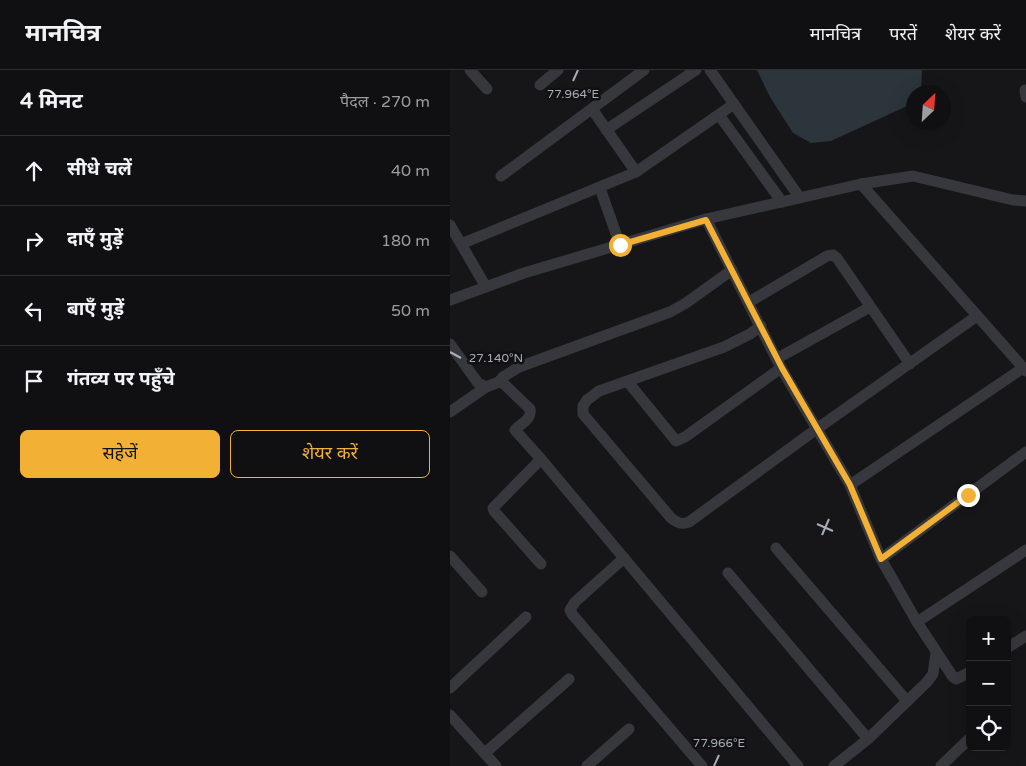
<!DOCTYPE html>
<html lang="hi">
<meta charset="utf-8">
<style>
:root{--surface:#101012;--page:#19191b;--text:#f1f3f6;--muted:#9c9d9f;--line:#303032;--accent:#f2b134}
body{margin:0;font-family:"Varela Round","Noto Sans Devanagari",sans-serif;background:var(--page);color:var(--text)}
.controls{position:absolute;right:15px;bottom:15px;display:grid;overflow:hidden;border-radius:8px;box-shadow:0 5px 20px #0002}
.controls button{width:45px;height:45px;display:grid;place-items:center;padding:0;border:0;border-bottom:1px solid var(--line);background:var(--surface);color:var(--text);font:25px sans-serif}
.compass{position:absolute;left:456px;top:15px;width:45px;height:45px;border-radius:50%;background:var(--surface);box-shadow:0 5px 20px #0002;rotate:25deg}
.stop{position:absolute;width:15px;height:15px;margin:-11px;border:4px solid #f2b134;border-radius:50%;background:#fff}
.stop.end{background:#f2b134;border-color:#fff;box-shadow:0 1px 5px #0008}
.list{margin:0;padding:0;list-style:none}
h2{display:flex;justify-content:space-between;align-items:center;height:65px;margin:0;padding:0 20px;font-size:21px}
h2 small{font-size:16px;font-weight:400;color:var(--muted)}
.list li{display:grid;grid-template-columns:32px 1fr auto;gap:15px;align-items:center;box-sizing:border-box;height:70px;padding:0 20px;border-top:1px solid var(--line)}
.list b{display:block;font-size:19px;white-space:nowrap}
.list em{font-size:16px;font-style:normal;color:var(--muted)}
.actions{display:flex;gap:10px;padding:15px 20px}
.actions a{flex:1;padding:11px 0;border:1px solid var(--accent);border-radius:8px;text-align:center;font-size:18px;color:var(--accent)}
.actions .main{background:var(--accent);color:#111}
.icon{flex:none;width:28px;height:28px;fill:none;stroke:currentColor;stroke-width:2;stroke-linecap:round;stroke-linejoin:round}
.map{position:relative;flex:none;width:576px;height:696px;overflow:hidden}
header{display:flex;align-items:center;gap:30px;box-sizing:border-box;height:70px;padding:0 25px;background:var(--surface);border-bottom:1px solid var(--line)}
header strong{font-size:24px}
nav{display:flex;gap:28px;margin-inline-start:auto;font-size:18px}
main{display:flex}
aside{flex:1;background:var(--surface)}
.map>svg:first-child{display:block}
</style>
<header>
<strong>मानचित्र</strong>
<nav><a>मानचित्र</a><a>परतें</a><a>शेयर करें</a></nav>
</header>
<main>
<aside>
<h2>4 मिनट<small>पैदल · 270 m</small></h2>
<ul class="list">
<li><svg class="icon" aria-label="ahead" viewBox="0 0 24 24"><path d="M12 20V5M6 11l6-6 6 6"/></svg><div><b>सीधे चलें</b></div><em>40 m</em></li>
<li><svg class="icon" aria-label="right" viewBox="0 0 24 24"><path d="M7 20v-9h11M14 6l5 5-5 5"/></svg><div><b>दाएँ मुड़ें</b></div><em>180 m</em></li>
<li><svg class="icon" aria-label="left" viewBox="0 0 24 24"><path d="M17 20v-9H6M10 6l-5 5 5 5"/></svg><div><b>बाएँ मुड़ें</b></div><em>50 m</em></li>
<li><svg class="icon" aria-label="arrive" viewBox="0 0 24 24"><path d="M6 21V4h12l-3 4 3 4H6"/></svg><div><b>गंतव्य पर पहुँचे</b></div></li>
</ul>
<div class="actions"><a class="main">सहेजें</a><a>शेयर करें</a></div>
</aside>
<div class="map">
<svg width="576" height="696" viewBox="0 0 576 696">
<rect width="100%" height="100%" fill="#161618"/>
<path fill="#2c353c" d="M 307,0 L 472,0 L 471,22 L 463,22 L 463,32 L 457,36 L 381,71 L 361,73 L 343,63 L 320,27 Z"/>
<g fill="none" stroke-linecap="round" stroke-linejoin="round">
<g stroke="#37383d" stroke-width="11">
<path d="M 20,0 L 37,19"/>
<path d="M 260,0 L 350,128"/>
<path d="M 90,15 L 108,0"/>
<path d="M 575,20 L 576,27"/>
<path d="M 142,39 L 186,102"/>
<path d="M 269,45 L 332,132"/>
<path d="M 156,60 L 246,0"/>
<path d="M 51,106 L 194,0"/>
<path d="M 411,114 L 576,301"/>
<path d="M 150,118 L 170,175"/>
<path d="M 256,149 L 331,298 L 400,415 L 431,489 L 467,552 L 503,607 L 506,609 L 520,602"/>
<path d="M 0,155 L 36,217"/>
<path d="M 11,174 L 186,102 L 284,34"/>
<path d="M 0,230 L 74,203 L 256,149 L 411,114 L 463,106 L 563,130 L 576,131"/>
<path d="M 299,232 L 377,186 L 383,185 L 387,188 L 460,294"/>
<path d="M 311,256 L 300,264 L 274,277 L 149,321 L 137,330 L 133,336 L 133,344 L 139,351 L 221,448 C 227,453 232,455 239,452 L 368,358 L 527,246"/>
<path d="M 0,274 L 28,313 L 36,317 L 49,312 L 53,313 L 80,339 C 82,350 71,353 65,360 L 91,389"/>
<path d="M 328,288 L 420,237"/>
<path d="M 49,312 L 53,307 L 69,297 L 220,242 L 236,233 L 282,200"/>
<path d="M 178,312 L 226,371 L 235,367 L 331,298"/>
<path d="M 0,342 L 36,317"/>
<path d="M 400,415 L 573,298"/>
<path d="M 326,478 L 457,631"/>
<path d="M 0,486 L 32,522"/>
<path d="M 174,488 L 125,532 L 120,540 L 122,544 L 252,696"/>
<path d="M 431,489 L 576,382"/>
<path d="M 91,494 L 44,441 L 43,438 L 91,389 L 348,696"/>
<path d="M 278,503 L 418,669"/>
<path d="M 467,552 L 576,480"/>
<path d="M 557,578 L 576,566"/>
<path d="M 0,618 L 76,547"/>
<path d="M 0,645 L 46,696"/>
<path d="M 35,683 L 119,609"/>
<path d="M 137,696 L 179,659"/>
<path d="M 384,696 L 418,669 L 477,612 L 483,604 L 486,583"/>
<path d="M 491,696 L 520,668"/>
</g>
</g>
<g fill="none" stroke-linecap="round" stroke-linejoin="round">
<path stroke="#f2b134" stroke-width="6" d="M 170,175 L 256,150 L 332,298 L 400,415 L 431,489 L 518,425"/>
</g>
<path fill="none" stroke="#a8adb8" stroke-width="2" d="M 123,11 L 128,0M 0,282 L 11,288M 367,454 L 383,461M 372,465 L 379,449M 264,696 L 269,685"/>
<g font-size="12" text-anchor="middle" fill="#a8adb8" stroke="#111113" stroke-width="5" stroke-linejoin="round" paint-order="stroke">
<text x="123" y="28">77.964°E</text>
<text x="46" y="292">27.140°N</text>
<text x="269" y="677">77.966°E</text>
</g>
</svg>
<div class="controls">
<button>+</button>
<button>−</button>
<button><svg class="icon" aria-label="locate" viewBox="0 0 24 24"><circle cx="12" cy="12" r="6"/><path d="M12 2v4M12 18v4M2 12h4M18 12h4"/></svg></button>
</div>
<svg class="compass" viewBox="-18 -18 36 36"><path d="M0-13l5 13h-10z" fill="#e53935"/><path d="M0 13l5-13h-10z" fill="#9c9d9f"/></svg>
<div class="stop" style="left:170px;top:175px"></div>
<div class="stop end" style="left:518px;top:425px"></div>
</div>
</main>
